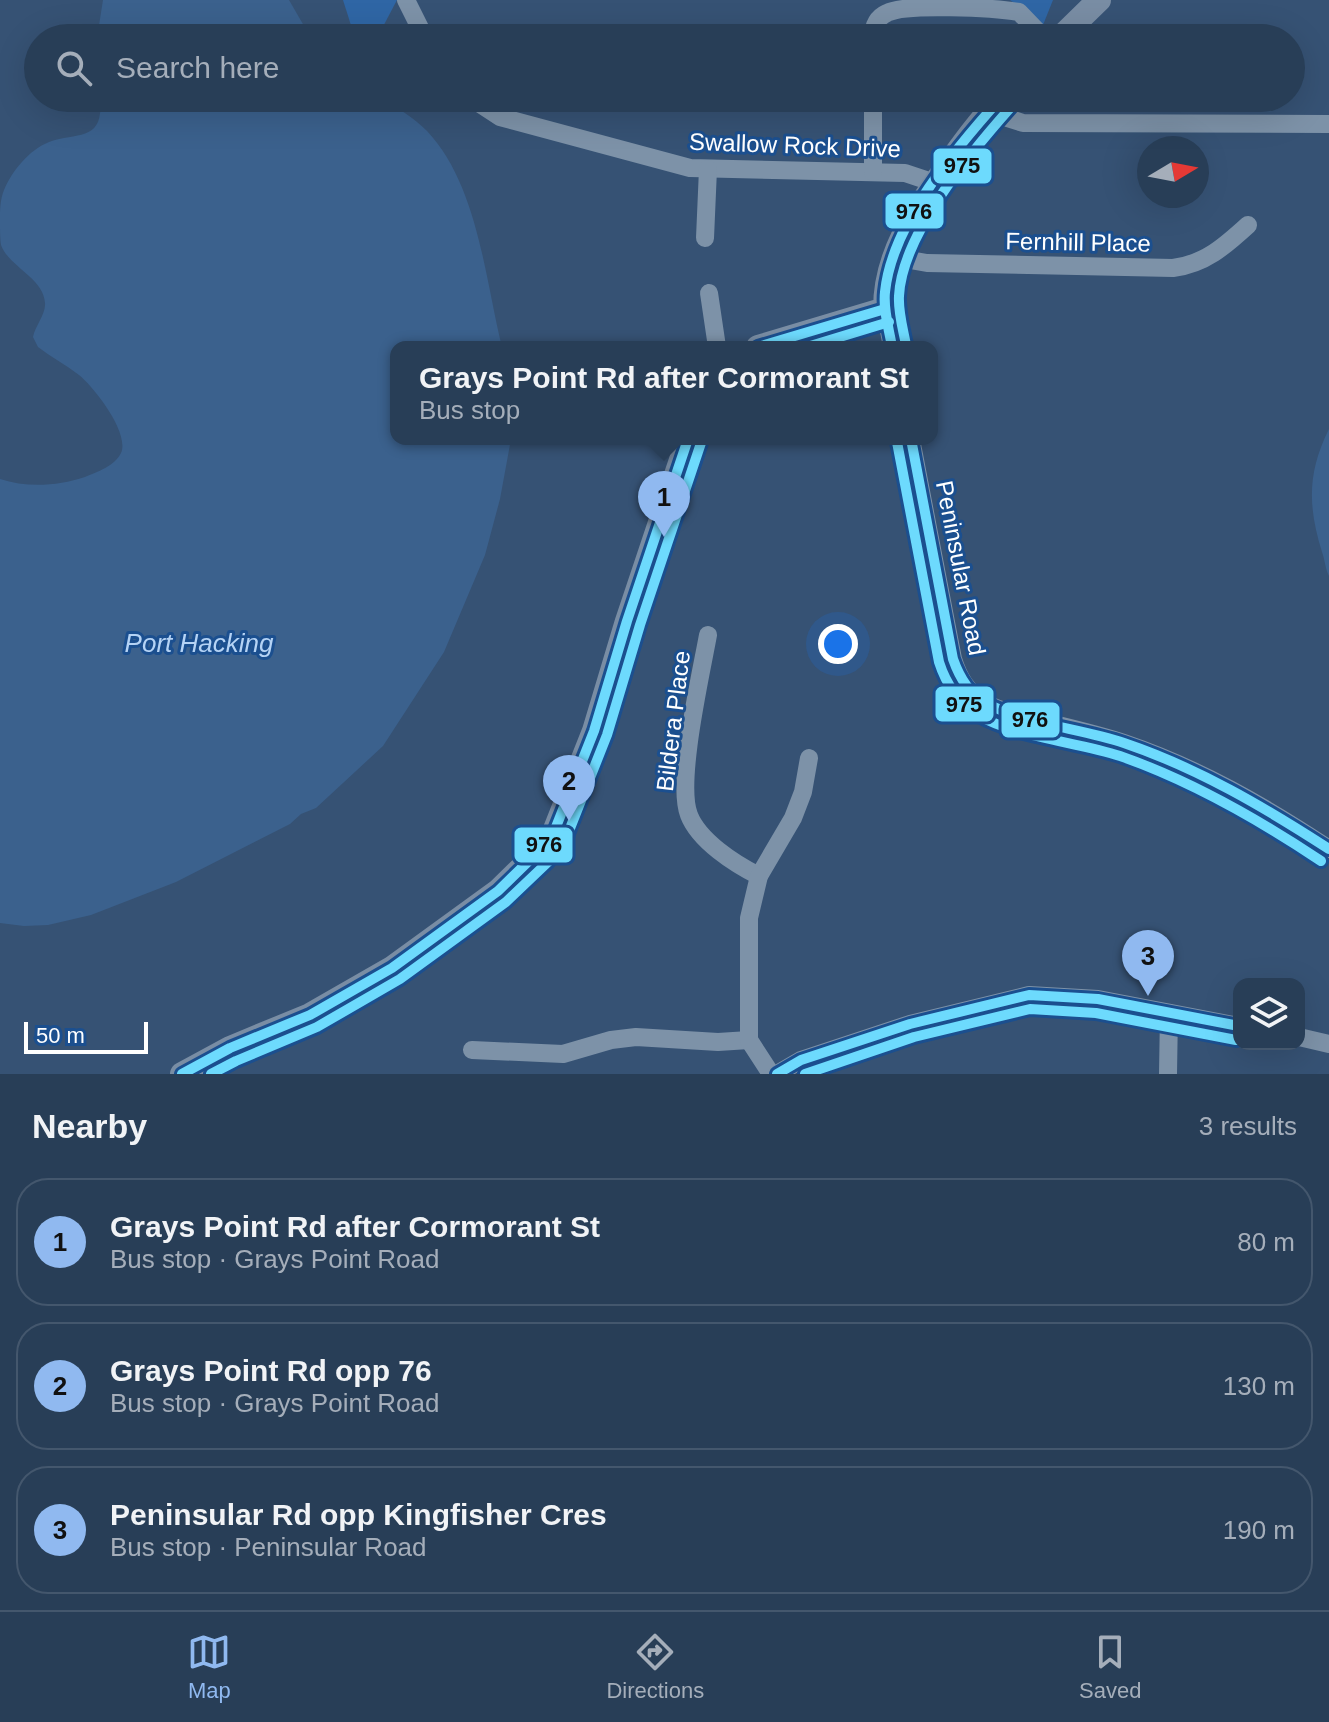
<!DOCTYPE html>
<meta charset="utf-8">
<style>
:root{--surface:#283e57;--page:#30455d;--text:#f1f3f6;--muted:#a5aeba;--line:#44576d;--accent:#90b9f0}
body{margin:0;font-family:Arial,sans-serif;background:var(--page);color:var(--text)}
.controls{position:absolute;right:24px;bottom:24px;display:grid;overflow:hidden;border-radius:16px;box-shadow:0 8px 32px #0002}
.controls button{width:72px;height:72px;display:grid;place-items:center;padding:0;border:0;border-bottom:2px solid var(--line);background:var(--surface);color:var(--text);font:40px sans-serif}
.compass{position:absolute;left:1137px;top:136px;width:72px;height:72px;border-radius:50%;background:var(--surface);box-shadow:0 8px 32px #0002;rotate:80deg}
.scale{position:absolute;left:24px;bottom:20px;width:124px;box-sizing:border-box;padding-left:8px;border:4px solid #fff;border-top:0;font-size:22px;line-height:28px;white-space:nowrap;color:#fff;-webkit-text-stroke:6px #1b4f8f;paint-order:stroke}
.you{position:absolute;left:838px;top:644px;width:28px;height:28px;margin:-20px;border:6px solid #fff;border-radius:50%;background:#1a73e8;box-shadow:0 0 0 12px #1a73e833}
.badge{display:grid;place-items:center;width:52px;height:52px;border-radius:50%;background:var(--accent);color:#111;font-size:26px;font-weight:700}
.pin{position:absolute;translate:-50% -66px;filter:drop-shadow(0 2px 4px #0008)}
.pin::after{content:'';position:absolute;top:42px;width:28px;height:24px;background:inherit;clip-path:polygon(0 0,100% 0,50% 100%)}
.popup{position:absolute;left:390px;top:341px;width:548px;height:104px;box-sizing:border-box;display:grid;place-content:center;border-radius:16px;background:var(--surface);filter:drop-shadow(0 2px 6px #0005);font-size:26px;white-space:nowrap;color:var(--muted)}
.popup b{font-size:30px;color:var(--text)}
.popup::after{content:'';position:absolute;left:50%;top:100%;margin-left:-16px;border:16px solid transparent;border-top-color:var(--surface)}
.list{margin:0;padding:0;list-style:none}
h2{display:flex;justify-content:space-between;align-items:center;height:104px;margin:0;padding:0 32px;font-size:34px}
h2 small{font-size:26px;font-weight:400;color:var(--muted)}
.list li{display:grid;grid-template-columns:52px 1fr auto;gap:24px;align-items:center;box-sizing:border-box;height:128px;margin:0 16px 16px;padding:0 16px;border:2px solid var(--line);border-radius:32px}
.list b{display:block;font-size:30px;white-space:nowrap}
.list p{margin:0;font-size:26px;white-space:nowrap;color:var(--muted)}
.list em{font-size:26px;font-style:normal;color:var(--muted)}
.icon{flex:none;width:44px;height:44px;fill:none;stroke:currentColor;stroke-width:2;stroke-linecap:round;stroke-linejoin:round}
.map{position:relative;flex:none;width:1329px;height:1074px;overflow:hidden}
.search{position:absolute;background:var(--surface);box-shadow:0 8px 32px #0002;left:24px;right:24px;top:24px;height:88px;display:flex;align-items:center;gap:20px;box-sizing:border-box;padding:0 28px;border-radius:44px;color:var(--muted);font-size:30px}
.sheet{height:536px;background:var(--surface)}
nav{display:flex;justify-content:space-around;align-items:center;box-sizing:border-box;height:112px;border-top:2px solid var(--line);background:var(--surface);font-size:22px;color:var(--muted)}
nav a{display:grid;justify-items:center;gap:4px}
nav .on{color:var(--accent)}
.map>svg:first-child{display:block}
</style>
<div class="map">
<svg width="1329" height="1074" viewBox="0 0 1329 1074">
<rect width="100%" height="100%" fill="#365274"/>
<g fill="#2f66a5">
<path d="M 343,0 L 397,0 L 377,38 L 355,38 Z"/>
<path d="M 1010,0 L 1053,0 L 1043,25 Z"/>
</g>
<g fill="#3b618d">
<path d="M 103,0 L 289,0 L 311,38 L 97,38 Z"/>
<path d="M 100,98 L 382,98 C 398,108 414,118 427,131 C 478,185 485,279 502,347 L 396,347 L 396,439 L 511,439 L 500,499 L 485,555 L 444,652 L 383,746 L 316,808 L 301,814 L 290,824 L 176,882 L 91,915 L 48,925 L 24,926 L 0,923 L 0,479 C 27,488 58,486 85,477 C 97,472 115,466 121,453 C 130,433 94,387 79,375 C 66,365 51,357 38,347 L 33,337 C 35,326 46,314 45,303 C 44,278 9,267 1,245 C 0,238 0,228 0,220 C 0,210 0,200 4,190 C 12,171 29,150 49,142 C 79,132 104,142 100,98 Z"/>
<path d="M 1329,429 L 1329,576 C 1325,568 1325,560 1322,552 C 1308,507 1307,473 1329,429 Z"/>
</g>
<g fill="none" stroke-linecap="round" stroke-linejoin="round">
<g stroke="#7d92a8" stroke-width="18">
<path d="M 406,0 L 425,38"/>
<path d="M 873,38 C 873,27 876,18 887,13 C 905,3 995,8 1019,12 L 1044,38"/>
<path d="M 471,98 L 500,117 L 690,168 L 905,173 L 935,183"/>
<path d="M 873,98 L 873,172"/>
<path d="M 988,112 L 1023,123 L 1329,124"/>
<path d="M 705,238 L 708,169"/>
<path d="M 893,257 L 927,263 L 1173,268 C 1205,264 1225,246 1248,225"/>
<path d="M 709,293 L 717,347"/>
<path d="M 885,309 L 892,347"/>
<path d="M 911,439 L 953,659 C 959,678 967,692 984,702 C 998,711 1015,714 1030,718 C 1061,726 1094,733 1124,743 C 1198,768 1264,806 1329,849"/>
<path d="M 708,635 C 701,674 676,782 689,815 C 699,841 735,864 759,876"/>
<path d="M 1299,1037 L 1329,1044"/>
<path d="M 472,1050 L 563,1054 L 611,1040 L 636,1037 L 718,1042 L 749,1040"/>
<path d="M 771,1074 L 749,1040 L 749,918 L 759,876 L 793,818 L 803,792 L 809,758"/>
<path d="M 777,1074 L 801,1060 L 910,1024 L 1029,995 L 1098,999 L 1239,1026"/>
<path d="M 1168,1074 L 1169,1013"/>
</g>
<g stroke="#798da4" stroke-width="24">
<path d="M 1060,38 L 1099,0"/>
<path d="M 758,347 L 885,309 C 885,255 914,213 944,170 C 962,145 980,120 1001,98"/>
<path d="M 182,1074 L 230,1048 L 310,1015 L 392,968 L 498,891 L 538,852 L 554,832 L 594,731 L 627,621 L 688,439"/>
</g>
<defs>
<g id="bus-1">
<path d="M 758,347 L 885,309"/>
<path d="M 892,347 C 889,329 883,310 885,292 C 892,223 956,148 1001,98"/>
<path d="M 911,439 L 953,659 C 960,679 970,695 990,705 C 1026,724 1084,729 1124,743 C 1198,768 1264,807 1329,849"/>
<path d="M 182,1074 L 230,1048 L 310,1015 L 392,968 L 498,891 L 538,852 L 554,832 L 594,731 L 627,621 L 688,439"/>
<path d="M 777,1074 L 801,1060 L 910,1024 L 1029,995 L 1098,999 L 1239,1026"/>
</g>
<g id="bus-2">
<path d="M 906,345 C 903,329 898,312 899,296 C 902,234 971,152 1011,107"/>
<path d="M 807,347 L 889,322"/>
<path d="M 897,442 L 939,662 C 946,684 958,702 978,715 C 1015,737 1077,742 1120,756 C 1192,781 1258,819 1321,861"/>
<path d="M 211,1074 L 236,1061 L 317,1027 L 400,979 L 506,902 L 548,862 L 565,841 L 607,735 L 640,625 L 701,443"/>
<path d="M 805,1074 L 914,1037 L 1030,1009 L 1096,1013 L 1236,1040"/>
</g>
</defs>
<use href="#bus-1" stroke="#1b4f8f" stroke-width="16"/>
<use href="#bus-2" stroke="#1b4f8f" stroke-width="16"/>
<use href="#bus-1" stroke="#6ddafd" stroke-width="10"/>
<use href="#bus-2" stroke="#6ddafd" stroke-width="10"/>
</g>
<g text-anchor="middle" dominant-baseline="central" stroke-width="6" stroke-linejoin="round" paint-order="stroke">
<g font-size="24" fill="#fff" stroke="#1b4f8f">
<text transform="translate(795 145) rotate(2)">Swallow Rock Drive</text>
<text transform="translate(1078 242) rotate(1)">Fernhill Place</text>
<text transform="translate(961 568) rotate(79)">Peninsular Road</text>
<text transform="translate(673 721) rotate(-83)">Bildera Place</text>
</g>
<g font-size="26" font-style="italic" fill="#b5d3f5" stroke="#1b4f8f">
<text x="199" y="643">Port Hacking</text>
</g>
</g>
<g stroke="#1b4f8f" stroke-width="3">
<rect x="932" y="147" width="61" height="38" rx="8" fill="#6ddafd"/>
<rect x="884" y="192" width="61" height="38" rx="8" fill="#6ddafd"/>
<rect x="934" y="685" width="61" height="38" rx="8" fill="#6ddafd"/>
<rect x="1000" y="701" width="61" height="38" rx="8" fill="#6ddafd"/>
<rect x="513" y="826" width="61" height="38" rx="8" fill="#6ddafd"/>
</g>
<g font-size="22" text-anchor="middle" font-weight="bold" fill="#111">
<text x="962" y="173">975</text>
<text x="914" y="219">976</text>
<text x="964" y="712">975</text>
<text x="1030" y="727">976</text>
<text x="544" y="852">976</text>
</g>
</svg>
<div class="controls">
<button><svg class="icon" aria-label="layers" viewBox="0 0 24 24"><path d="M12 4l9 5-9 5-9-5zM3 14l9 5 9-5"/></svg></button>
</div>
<svg class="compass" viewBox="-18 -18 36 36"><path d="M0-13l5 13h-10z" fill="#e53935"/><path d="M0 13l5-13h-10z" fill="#a5aeba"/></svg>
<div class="scale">50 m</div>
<div class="you"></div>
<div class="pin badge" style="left:664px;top:537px">1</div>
<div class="popup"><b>Grays Point Rd after Cormorant St</b>Bus stop</div>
<div class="pin badge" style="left:569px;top:821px">2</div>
<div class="pin badge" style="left:1148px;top:996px">3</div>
<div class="search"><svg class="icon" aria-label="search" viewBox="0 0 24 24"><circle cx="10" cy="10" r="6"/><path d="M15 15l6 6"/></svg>Search here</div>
</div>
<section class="sheet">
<h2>Nearby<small>3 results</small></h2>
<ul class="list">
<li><span class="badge">1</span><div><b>Grays Point Rd after Cormorant St</b><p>Bus stop · Grays Point Road</p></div><em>80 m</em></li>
<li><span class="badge">2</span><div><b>Grays Point Rd opp 76</b><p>Bus stop · Grays Point Road</p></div><em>130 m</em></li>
<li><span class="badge">3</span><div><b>Peninsular Rd opp Kingfisher Cres</b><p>Bus stop · Peninsular Road</p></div><em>190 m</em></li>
</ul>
</section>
<nav>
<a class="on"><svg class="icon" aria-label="map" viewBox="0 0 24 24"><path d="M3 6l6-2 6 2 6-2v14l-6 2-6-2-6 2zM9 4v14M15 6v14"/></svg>Map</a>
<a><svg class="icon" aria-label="directions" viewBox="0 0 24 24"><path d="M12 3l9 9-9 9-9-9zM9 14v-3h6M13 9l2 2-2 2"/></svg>Directions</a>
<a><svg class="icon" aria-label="saved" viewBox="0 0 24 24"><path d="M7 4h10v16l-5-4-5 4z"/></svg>Saved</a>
</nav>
